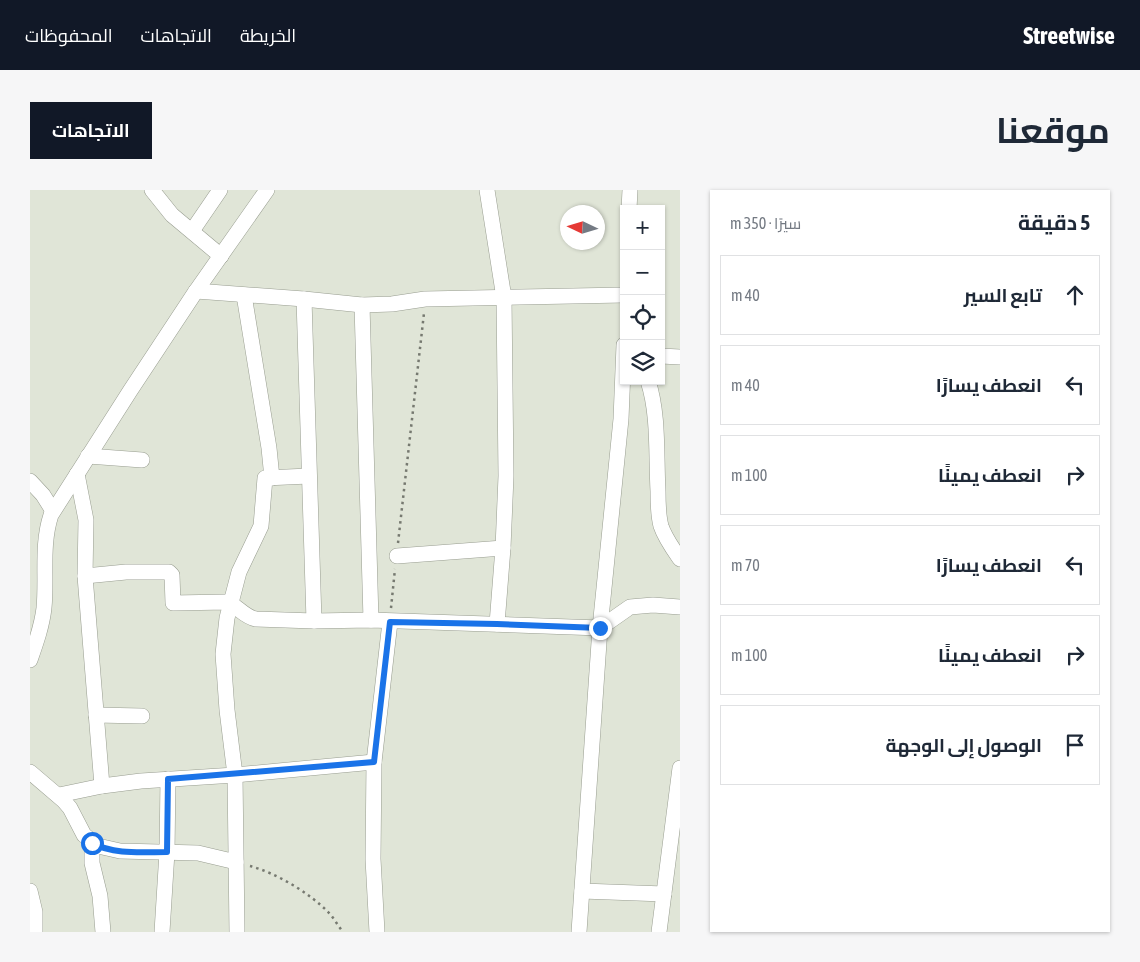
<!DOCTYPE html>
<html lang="ar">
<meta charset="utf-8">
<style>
:root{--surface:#fff;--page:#f6f6f7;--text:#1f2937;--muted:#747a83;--line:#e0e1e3;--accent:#111827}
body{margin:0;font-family:"Asap Condensed",Cairo,sans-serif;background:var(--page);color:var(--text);direction:rtl}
.controls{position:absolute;right:15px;top:15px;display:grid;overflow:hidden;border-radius:0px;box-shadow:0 1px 4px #0004}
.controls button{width:45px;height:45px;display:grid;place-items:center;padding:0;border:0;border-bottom:1px solid var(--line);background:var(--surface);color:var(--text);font:25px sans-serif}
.compass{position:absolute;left:530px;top:15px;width:45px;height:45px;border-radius:50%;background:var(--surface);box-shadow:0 1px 4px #0004;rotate:274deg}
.stop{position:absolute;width:15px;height:15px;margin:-11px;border:4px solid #1a73e8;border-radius:50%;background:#fff}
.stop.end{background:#1a73e8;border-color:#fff;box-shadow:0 1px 5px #0008}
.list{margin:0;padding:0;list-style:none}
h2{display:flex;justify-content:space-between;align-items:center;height:65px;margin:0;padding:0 20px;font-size:21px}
h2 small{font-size:16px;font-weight:400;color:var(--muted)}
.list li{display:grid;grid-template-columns:32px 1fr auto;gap:15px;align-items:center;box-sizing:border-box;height:80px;margin:0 10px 10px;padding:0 10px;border:1px solid var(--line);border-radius:0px}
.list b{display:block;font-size:19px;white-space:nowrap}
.list em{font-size:16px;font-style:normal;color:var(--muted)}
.icon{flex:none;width:28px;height:28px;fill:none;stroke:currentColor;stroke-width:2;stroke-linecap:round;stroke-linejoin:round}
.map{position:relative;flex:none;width:650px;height:742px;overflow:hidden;direction:ltr;border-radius:0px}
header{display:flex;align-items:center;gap:30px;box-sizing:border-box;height:70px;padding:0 25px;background:var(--accent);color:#fff}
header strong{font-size:24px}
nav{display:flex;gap:28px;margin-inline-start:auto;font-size:18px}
.intro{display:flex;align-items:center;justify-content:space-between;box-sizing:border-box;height:120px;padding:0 30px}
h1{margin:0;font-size:35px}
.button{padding:12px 22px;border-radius:0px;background:var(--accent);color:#fff;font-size:18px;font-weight:700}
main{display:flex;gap:30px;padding:0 30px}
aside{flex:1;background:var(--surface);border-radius:0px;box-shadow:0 1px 4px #0004}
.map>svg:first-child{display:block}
</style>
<header>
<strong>Streetwise</strong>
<nav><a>الخريطة</a><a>الاتجاهات</a><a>المحفوظات</a></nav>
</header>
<div class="intro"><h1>موقعنا</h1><a class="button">الاتجاهات</a></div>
<main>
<aside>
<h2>5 دقيقة<small>سيرًا · 350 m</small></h2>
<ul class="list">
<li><svg class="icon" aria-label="ahead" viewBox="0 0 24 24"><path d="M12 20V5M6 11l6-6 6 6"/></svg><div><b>تابع السير</b></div><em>40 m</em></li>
<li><svg class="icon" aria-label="left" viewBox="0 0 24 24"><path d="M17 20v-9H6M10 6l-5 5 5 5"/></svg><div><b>انعطف يسارًا</b></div><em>40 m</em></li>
<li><svg class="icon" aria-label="right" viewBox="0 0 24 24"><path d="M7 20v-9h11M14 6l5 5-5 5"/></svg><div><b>انعطف يمينًا</b></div><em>100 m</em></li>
<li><svg class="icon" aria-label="left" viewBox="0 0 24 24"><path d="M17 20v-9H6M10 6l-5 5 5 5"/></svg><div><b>انعطف يسارًا</b></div><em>70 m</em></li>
<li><svg class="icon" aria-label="right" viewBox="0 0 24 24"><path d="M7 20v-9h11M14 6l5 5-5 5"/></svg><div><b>انعطف يمينًا</b></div><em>100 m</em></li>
<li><svg class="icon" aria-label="arrive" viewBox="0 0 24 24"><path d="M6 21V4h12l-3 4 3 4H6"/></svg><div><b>الوصول إلى الوجهة</b></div></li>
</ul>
</aside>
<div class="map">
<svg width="650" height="742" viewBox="0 0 650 742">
<rect width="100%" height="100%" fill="#e0e5d7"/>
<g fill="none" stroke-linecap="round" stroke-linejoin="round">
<defs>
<g id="street">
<path d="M 122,0 L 142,25 L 191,66"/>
<path d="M 457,0 L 474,108 L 476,286 L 473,358 L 467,434"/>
<path d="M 599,19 L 600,0"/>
<path d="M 162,41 L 190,0"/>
<path d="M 166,101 L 274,109 L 332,115 L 362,114 L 395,109 L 594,105"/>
<path d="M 214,105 L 239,258 L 242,288"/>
<path d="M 274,109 L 284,431"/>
<path d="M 332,115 L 341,430"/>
<path d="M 631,166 L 650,167"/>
<path d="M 618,191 C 629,224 626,266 628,301 C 628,313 628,325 631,336 C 635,348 643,359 650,369"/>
<path d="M 58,266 L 112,270"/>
<path d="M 47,284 L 56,330 L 55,386 L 72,596"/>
<path d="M 0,291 L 13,305 L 23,321"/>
<path d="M 367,366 L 473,358"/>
<path d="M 55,386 L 96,382 L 139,382 L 142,385 L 143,413 L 197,412 C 208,416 214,427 226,429 L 284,431 L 341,430 L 570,438 L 591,229 L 594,155"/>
<path d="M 0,470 C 6,453 12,436 14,418 C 17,388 11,355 21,325 L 100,201 L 166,101 L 237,0"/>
<path d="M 66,525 L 112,526"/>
<path d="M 0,582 L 34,611 L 40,618 L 54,645 L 68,656 L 90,661 L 168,663 L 206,672"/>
<path d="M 29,605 L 72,596 L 111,591 L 205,585 L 344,572"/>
<path d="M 62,653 L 62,673 L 70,706 L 73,742"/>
<path d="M 0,701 L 5,722 L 5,742"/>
<path d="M 552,701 L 634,704"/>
<path d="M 132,742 L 137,662 L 138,589"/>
<path d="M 207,742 L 205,585 L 197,520 L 193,464 L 197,428 L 209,382 L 231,336 L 235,288 L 279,286"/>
<path d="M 347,742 L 343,669 L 344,572 L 360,432"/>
<path d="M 549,742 L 570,438 L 600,417 L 623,415 L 650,417"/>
<path d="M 629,742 L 650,578"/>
</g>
</defs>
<use href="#street" stroke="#989d90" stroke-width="16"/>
<g stroke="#767970" stroke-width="2.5" stroke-dasharray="2.5 4" stroke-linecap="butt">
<path d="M 368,353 L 394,123"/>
<path d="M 361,418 L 365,379"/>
<path d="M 220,676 C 246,683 280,703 299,723 C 304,728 308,736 313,742"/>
</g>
<use href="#street" stroke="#fff" stroke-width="15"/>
</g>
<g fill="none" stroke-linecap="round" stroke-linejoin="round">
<path stroke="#1a73e8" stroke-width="6" d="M 62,653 C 84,665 112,662 137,662 L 138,589 L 344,572 L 360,432 L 467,434 L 570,438"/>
</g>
</svg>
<div class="controls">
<button>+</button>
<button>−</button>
<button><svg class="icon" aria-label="locate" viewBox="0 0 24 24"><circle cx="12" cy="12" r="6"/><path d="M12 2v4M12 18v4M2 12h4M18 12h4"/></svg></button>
<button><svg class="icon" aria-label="layers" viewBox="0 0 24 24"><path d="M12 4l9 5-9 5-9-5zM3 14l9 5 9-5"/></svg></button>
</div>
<svg class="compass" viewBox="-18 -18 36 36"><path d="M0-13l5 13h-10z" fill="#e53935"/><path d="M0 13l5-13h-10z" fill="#747a83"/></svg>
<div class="stop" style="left:62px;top:653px"></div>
<div class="stop end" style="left:570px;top:438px"></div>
</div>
</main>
